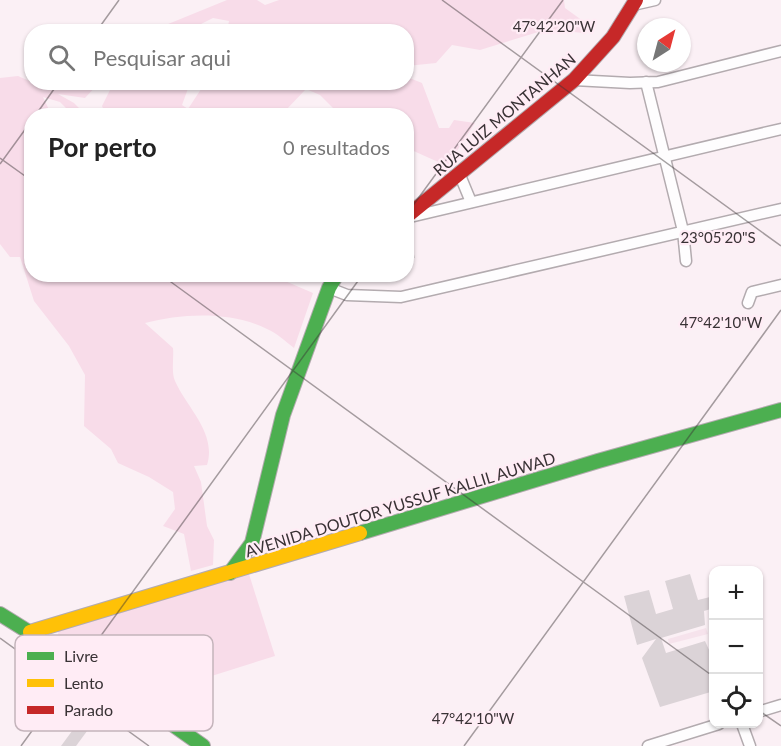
<!DOCTYPE html>
<html lang="pt">
<meta charset="utf-8">
<style>
:root{--surface:#fff;--page:#f6f6f6;--text:#222;--muted:#767676;--line:#e0e0e0}
body{margin:0;font-family:Lato,sans-serif;background:var(--page);color:var(--text)}
.controls{position:absolute;right:18px;bottom:18px;display:grid;overflow:hidden;border-radius:12px;box-shadow:0 2px 4px #0004}
.controls button{width:54px;height:54px;display:grid;place-items:center;padding:0;border:0;border-bottom:2px solid var(--line);background:var(--surface);color:var(--text);font:30px sans-serif}
.compass{position:absolute;left:637px;top:18px;width:54px;height:54px;border-radius:50%;background:var(--surface);box-shadow:0 2px 4px #0004;rotate:36deg}
.list{margin:0;padding:0;list-style:none}
h2{display:flex;justify-content:space-between;align-items:center;height:78px;margin:0;padding:0 24px;font-size:26px}
h2 small{font-size:20px;font-weight:400;color:var(--muted)}
.icon{flex:none;width:33px;height:33px;fill:none;stroke:currentColor;stroke-width:2;stroke-linecap:round;stroke-linejoin:round}
.map{position:relative;flex:none;width:781px;height:746px;overflow:hidden}
.search{position:absolute;background:var(--surface);box-shadow:0 2px 4px #0004;left:24px;top:24px;width:390px;height:66px;display:flex;align-items:center;gap:15px;box-sizing:border-box;padding:0 21px;border-radius:24px;color:var(--muted);font-size:22px}
.panel{position:absolute;background:var(--surface);box-shadow:0 2px 4px #0004;left:24px;top:108px;width:390px;height:174px;border-radius:24px}
.map>svg:first-child{display:block}
</style>
<div class="map">
<svg width="781" height="746" viewBox="0 0 781 746">
<rect width="100%" height="100%" fill="#fbf0f5"/>
<path fill="#f6e3ec" d="M 706,628 L 708,634 L 669,644 L 668,639 Z"/>
<g fill="#f8dce9">
<path d="M 227,0 L 257,0 L 265,5 L 279,0 L 564,0 L 565,8 L 583,21 L 583,33 L 548,29 L 480,50 L 452,45 L 436,63 L 407,66 L 407,70 L 406,32 L 227,31 L 229,21 L 213,18 L 187,31 L 151,31 Z"/>
<path d="M 18,76 L 32,82 L 99,83 L 85,98 L 58,94 L 74,103 L 86,115 L 73,115 L 60,102 L 43,97 L 51,114 L 32,116 L 32,274 L 271,275 L 313,293 L 294,348 C 285,341 277,333 267,329 C 232,311 182,313 145,323 L 173,348 C 174,358 171,372 175,381 C 187,408 217,433 207,465 L 194,466 L 201,482 L 207,526 L 214,540 L 213,565 L 191,571 L 184,534 L 163,526 L 175,509 L 173,492 L 149,477 L 118,463 L 111,449 L 84,426 L 85,375 L 69,346 L 34,301 L 20,257 L 10,257 L 0,244 L 0,78 Z"/>
<path d="M 407,77 L 422,83 L 439,128 L 449,128 L 454,120 L 475,123 L 447,166 L 407,148 L 406,116 L 340,115 L 320,95 L 306,89 L 285,111 L 270,115 L 106,115 L 102,106 L 112,86 L 126,88 L 126,83 L 190,83 L 182,105 L 188,109 L 205,83 L 406,82 Z"/>
<path d="M 248,571 L 275,656 L 145,697 L 59,641 L 58,632 L 63,627 Z"/>
</g>
<g fill="#dbd3d7">
<path d="M 406,235 L 409,235 L 415,258 L 406,259 Z"/>
<path d="M 690,574 L 698,600 L 714,596 L 714,608 L 704,611 L 705,625 L 661,638 L 666,653 L 705,641 L 714,661 L 714,691 L 660,707 L 642,658 L 656,639 L 637,645 L 624,596 L 649,590 L 656,614 L 673,609 L 665,581 Z"/>
<path d="M 97,697 L 107,704 L 76,746 L 61,746 Z"/>
</g>
<g fill="none" stroke-linecap="round" stroke-linejoin="round">
<defs>
<g id="street">
<path d="M 633,5 L 655,0"/>
<path d="M 574,80 L 630,83 L 658,82 L 781,51"/>
<path d="M 646,82 L 683,231 L 686,261"/>
<path d="M 459,173 L 471,202"/>
<path d="M 410,217 L 781,129"/>
<path d="M 329,288 L 347,295 L 401,297 L 781,209"/>
<path d="M 748,303 L 752,292 L 781,285"/>
<path d="M 758,712 L 781,705"/>
<path d="M 742,724 L 750,746"/>
<path d="M 648,746 L 719,724"/>
</g>
<g id="fast">
<path d="M 360,533 L 598,461 L 781,410"/>
<path d="M 230,573 L 252,543 L 283,415 L 329,288 L 337,274"/>
<path d="M 0,614 L 135,698 L 203,746"/>
</g>
<path id="slow" d="M 30,632 L 360,533"/>
<path id="jam" d="M 406,217 L 574,80 L 613,37 L 636,0"/>
</defs>
<use href="#street" stroke="#b3abaf" stroke-width="13"/>
<use href="#fast" stroke="#b3abaf" stroke-width="16"/>
<use href="#slow" stroke="#b3abaf" stroke-width="16"/>
<use href="#jam" stroke="#b3abaf" stroke-width="16"/>
<use href="#street" stroke="#fefdfe" stroke-width="10"/>
<use href="#fast" stroke="#4caf50" stroke-width="14"/>
<use href="#slow" stroke="#ffc107" stroke-width="14"/>
<use href="#jam" stroke="#c62828" stroke-width="14"/>
</g>
<path fill="none" stroke="#393235" stroke-width="1.5" stroke-opacity="0.45" d="M 442,0 L 781,246M 96,32 L 119,0M 35,116 L 59,82M 0,158 L 32,181M 0,164 L 32,120M 406,215 L 563,0M 160,274 L 714,677M 0,638 L 149,746M 758,710 L 781,726M 21,746 L 363,274M 464,746 L 781,310"/>
<g text-anchor="middle" dominant-baseline="central" stroke-width="4.5" stroke-linejoin="round" paint-order="stroke">
<g font-size="16" fill="#393235" stroke="#ffecf5">
<text transform="translate(504 114) rotate(-40)">RUA LUIZ MONTANHAN</text>
<text transform="translate(400 504) rotate(-17)">AVENIDA DOUTOR YUSSUF KALLIL AUWAD</text>
</g>
</g>
<rect x="15" y="635" width="198" height="96" rx="9" fill="#ffecf5" stroke="#c4b4bb" stroke-width="1.5"/>
<rect x="27" y="652" width="27" height="8" fill="#4caf50"/>
<rect x="27" y="679" width="27" height="8" fill="#ffc107"/>
<rect x="27" y="706" width="27" height="8" fill="#c62828"/>
<g font-size="16" fill="#393235">
<text x="64" y="662">Livre</text>
<text x="64" y="689">Lento</text>
<text x="64" y="716">Parado</text>
</g>
<g font-size="15" text-anchor="middle" fill="#393235" stroke="#ffecf5" stroke-width="4.5" stroke-linejoin="round" paint-order="stroke">
<text x="554" y="32">47°42'20"W</text>
<text x="718" y="243">23°05'20"S</text>
<text x="721" y="328">47°42'10"W</text>
<text x="473" y="724">47°42'10"W</text>
</g>
</svg>
<div class="controls">
<button>+</button>
<button>−</button>
<button><svg class="icon" aria-label="locate" viewBox="0 0 24 24"><circle cx="12" cy="12" r="6"/><path d="M12 2v4M12 18v4M2 12h4M18 12h4"/></svg></button>
</div>
<svg class="compass" viewBox="-18 -18 36 36"><path d="M0-13l5 13h-10z" fill="#e53935"/><path d="M0 13l5-13h-10z" fill="#767676"/></svg>
<div class="search"><svg class="icon" aria-label="search" viewBox="0 0 24 24"><circle cx="10" cy="10" r="6"/><path d="M15 15l6 6"/></svg>Pesquisar aqui</div>
<section class="panel">
<h2>Por perto<small>0 resultados</small></h2>
<ul class="list">
</ul>
</section>
</div>
